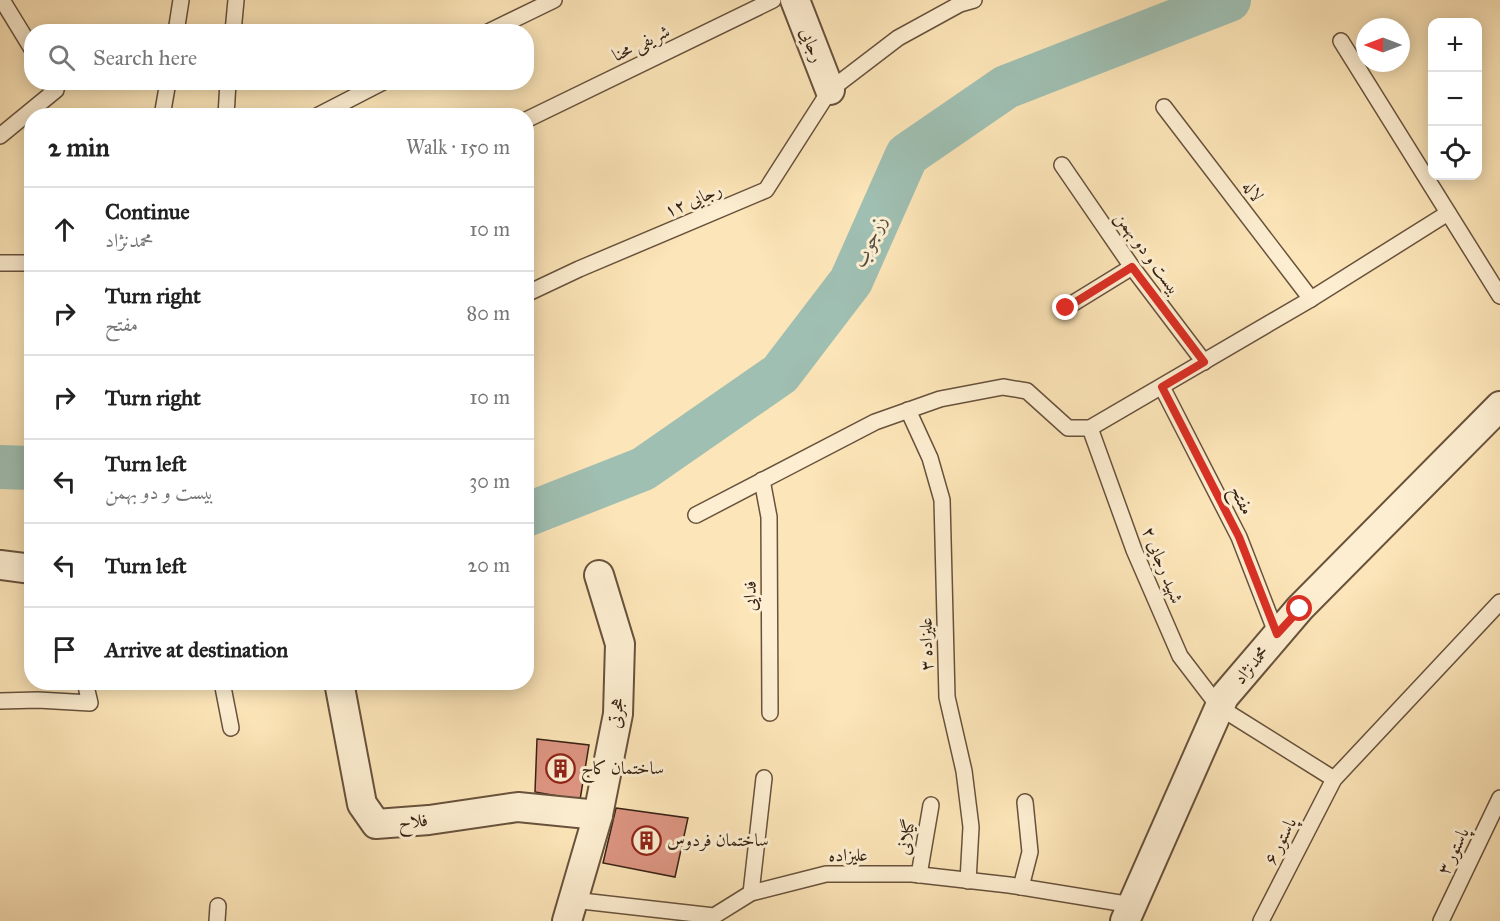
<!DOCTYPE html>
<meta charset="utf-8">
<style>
:root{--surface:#fff;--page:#f6f6f6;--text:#222;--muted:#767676;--line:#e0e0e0}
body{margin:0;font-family:"IM FELL Great Primer",Amiri,serif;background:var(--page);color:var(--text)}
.controls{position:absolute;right:18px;top:18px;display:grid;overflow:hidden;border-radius:12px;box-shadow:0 3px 15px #0003}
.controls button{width:54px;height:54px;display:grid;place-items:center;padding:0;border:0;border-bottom:2px solid var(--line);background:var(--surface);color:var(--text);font:30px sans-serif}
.compass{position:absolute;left:1356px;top:18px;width:54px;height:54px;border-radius:50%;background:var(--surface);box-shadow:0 3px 15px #0003;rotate:270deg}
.stop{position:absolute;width:18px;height:18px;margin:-14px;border:4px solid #d93025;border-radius:50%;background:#fff}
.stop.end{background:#d93025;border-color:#fff;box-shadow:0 2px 6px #0008}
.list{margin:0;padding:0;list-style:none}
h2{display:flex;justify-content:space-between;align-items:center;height:78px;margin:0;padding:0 24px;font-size:26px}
h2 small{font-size:20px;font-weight:400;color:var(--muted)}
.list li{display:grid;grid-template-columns:39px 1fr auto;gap:18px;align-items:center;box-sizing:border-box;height:84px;padding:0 24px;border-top:2px solid var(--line)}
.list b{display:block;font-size:22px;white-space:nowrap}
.list p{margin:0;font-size:20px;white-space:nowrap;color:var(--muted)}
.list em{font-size:20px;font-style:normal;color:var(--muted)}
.icon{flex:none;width:33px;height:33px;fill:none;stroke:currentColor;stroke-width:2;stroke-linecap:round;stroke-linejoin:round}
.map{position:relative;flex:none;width:1500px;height:921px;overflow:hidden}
.search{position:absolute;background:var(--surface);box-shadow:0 3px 15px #0003;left:24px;top:24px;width:510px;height:66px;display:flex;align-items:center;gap:15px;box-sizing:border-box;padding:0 21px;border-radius:24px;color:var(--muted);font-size:22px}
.panel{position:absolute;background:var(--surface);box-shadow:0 3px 15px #0003;left:24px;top:108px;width:510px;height:582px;border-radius:24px}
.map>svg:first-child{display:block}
</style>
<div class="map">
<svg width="1500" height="921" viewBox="0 0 1500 921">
<rect width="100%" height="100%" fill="#fce5b8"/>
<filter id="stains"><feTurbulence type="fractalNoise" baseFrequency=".00333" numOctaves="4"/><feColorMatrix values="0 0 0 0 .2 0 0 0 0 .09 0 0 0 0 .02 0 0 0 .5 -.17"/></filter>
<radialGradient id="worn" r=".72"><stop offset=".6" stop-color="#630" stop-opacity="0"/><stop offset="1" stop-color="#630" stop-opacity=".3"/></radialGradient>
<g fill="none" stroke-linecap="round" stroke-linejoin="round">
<g stroke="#9fbfb2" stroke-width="44">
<path d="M 0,467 L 32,468"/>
<path d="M 526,515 L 643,469 L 780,374 L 851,281 L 907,155 L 1006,87 L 1229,0"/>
</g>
</g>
<g fill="#dd9582" stroke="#362113" stroke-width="1.5">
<path d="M 537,739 L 589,745 L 580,800 L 535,792 Z"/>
<path d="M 616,808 L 688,818 L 675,877 L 603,863 Z"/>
</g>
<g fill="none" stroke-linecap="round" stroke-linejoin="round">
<defs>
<g id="lane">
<path d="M 2,0 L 32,49"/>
<path d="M 176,32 L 181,0"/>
<path d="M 233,32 L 236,0"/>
<path d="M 488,32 L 554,0"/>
<path d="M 1341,41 L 1500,296"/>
<path d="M 1164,107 L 1311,299"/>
<path d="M 162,116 L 168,82"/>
<path d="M 226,116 L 228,82"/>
<path d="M 317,116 L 383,82"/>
<path d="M 526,120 L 773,0"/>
<path d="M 0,136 L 56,90 L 51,82"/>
<path d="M 1062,165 L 1132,267 L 1204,362"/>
<path d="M 0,263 L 24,263"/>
<path d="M 526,294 L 579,269 L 766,190 L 830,90 L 898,38 L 960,4 L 974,0"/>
<path d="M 1067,307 L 1132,267"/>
<path d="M 1162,387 L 1239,537 L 1277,635"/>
<path d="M 908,410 L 930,458 L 942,500 L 947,697 L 964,771 L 971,827 L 968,881"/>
<path d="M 1090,428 L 1134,550 L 1180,656 L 1219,707 L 1334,779"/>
<path d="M 762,480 L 769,517 L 770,713"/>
<path d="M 696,515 L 875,422 L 940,399 L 1003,387 L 1027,391 L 1068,428 L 1090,428 L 1311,299 L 1448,213"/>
<path d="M 222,682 L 231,728"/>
<path d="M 0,701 L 38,700 L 90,703 L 85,682"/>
<path d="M 919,875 L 931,805"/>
<path d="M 1021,887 L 1030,852 L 1025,802"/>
<path d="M 751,893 L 764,778"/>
<path d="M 573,900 L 714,916 L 751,893 L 826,874 L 912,874 L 1009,885 L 1132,905"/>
<path d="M 217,921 L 218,906"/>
<path d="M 1261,921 L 1334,779 L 1500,602"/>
<path d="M 1441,921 L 1500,798"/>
</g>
<g id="street">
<path d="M 795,0 L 830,90"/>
<path d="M 0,565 L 32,569"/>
<path d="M 339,682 L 362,804 L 376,824 L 429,820 L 518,807 L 598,815"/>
<path d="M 567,921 L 598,815 L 618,714 L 620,644 L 599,575"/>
<path d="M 1125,921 L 1224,697 L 1300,608 L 1500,406"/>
</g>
</defs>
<use href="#lane" stroke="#68523c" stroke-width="18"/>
<use href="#street" stroke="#68523c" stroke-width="32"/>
<use href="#lane" stroke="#fdeed1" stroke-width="15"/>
<use href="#street" stroke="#fdeed1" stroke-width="28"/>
</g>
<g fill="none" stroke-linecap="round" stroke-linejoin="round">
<path stroke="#d93025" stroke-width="8" d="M 1066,308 L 1132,267 L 1204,362 L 1162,387 L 1239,537 L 1277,634 L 1300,609"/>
</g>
<defs>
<symbol id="building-ring" viewBox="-11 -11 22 22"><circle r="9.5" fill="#fdeed1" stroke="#8f2418" stroke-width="1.5"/><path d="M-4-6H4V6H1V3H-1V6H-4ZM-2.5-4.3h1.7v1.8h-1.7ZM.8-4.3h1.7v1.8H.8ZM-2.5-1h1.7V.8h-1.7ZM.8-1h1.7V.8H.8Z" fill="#8f2418"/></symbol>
</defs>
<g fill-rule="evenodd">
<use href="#building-ring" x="544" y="752" width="33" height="33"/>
<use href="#building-ring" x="630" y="824" width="33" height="33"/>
</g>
<g text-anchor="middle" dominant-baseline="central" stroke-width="6" stroke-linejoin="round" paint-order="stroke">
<g font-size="18" fill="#362113" stroke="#fdeed1">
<text transform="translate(641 43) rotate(-26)">شریفی محنا</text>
<text transform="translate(812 45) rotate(69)">رجایی</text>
<text transform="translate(1253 191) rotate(53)">لاله</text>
<text transform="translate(693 200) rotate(-23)">رجایی ۱۲</text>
<text transform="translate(1148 253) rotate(54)">بیست و دو بهمن</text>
<text transform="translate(1242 500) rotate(63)">مفتح</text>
<text transform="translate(1163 565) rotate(68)">شهید رجایی ۲</text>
<text transform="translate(750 596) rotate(-91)">فدایی</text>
<text transform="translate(926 644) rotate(-91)">علیزاده ۳</text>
<text transform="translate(1251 665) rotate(-50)">محمدنژاد</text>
<text transform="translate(616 713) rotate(-84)">هجرتی</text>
<text transform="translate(413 821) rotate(-5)">فلاح</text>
<text transform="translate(906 837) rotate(-80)">گیلانی</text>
<text transform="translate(1280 841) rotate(-63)">پاستور ۶</text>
<text transform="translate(1453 851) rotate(-64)">پاستور ۳</text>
<text transform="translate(848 855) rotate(-1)">علیزاده</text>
</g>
<g font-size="18" fill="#362113" stroke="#fdeed1" text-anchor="start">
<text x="581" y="768">ساختمان کاج</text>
<text x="667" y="840">ساختمان فردوس</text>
</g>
<g font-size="20" font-style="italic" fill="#565043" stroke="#fdeed1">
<text transform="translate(869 241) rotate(-66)">زرجوب</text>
</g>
</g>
<rect width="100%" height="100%" filter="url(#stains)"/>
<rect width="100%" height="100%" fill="url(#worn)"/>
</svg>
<div class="controls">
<button>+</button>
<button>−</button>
<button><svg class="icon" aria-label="locate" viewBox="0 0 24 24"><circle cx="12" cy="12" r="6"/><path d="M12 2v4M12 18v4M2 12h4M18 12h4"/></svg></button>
</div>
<svg class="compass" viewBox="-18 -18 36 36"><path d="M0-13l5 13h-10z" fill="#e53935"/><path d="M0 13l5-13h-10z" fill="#767676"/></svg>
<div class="stop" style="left:1300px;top:609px"></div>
<div class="stop end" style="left:1066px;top:308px"></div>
<div class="search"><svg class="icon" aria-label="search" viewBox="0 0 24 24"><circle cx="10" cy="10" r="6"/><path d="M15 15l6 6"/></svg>Search here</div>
<section class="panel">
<h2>2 min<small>Walk · 150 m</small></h2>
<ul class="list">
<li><svg class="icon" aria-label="ahead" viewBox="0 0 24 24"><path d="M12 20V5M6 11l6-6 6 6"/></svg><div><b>Continue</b><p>محمدنژاد</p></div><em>10 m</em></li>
<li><svg class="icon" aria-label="right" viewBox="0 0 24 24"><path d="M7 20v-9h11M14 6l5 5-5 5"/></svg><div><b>Turn right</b><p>مفتح</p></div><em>80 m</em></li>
<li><svg class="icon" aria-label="right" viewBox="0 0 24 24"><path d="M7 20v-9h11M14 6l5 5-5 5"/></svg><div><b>Turn right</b></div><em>10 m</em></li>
<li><svg class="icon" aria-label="left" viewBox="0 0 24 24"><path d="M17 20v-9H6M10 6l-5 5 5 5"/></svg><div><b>Turn left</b><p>بیست و دو بهمن</p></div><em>30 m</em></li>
<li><svg class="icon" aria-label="left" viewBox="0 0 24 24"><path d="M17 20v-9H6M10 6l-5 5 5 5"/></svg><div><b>Turn left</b></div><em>20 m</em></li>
<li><svg class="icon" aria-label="arrive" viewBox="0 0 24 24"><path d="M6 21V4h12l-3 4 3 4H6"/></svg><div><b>Arrive at destination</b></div></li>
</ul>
</section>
</div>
